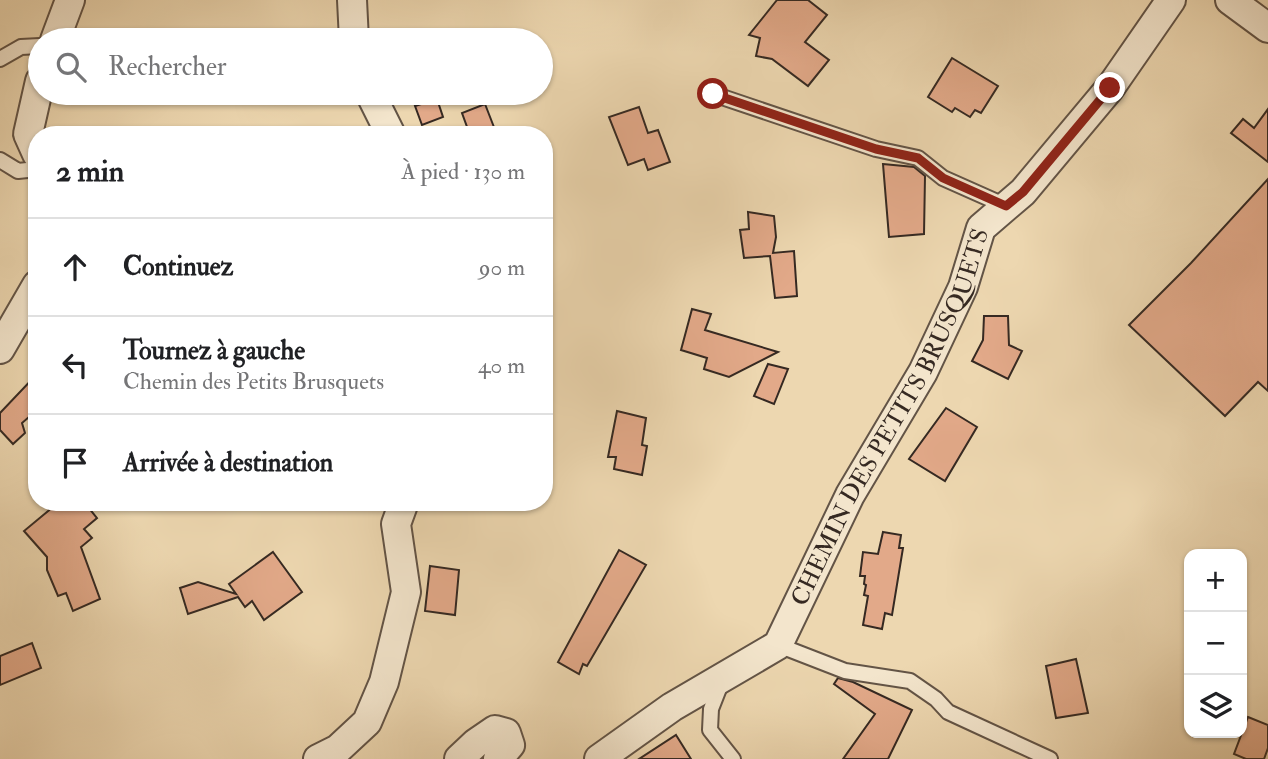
<!DOCTYPE html>
<html lang="fr">
<meta charset="utf-8">
<style>
:root{--surface:#fff;--page:#f6f6f6;--text:#202124;--muted:#757577;--line:#e0e0e0}
body{margin:0;font-family:"IM FELL Double Pica",serif;background:var(--page);color:var(--text)}
.controls{position:absolute;right:21px;bottom:21px;display:grid;overflow:hidden;border-radius:14px;box-shadow:0 2px 5px #0004}
.controls button{width:63px;height:63px;display:grid;place-items:center;padding:0;border:0;border-bottom:2px solid var(--line);background:var(--surface);color:var(--text);font:35px sans-serif}
.stop{position:absolute;width:21px;height:21px;margin:-16px;border:5px solid #8f2418;border-radius:50%;background:#fff}
.stop.end{background:#8f2418;border-color:#fff;box-shadow:0 2px 7px #0008}
.list{margin:0;padding:0;list-style:none}
h2{display:flex;justify-content:space-between;align-items:center;height:91px;margin:0;padding:0 28px;font-size:30px}
h2 small{font-size:23px;font-weight:400;color:var(--muted)}
.list li{display:grid;grid-template-columns:46px 1fr auto;gap:21px;align-items:center;box-sizing:border-box;height:98px;padding:0 28px;border-top:2px solid var(--line)}
.list b{display:block;font-size:26px;white-space:nowrap}
.list p{margin:0;font-size:23px;white-space:nowrap;color:var(--muted)}
.list em{font-size:23px;font-style:normal;color:var(--muted)}
.icon{flex:none;width:38px;height:38px;fill:none;stroke:currentColor;stroke-width:2;stroke-linecap:round;stroke-linejoin:round}
.map{position:relative;flex:none;width:1268px;height:759px;overflow:hidden}
.search{position:absolute;background:var(--surface);box-shadow:0 2px 5px #0004;left:28px;top:28px;width:525px;height:77px;display:flex;align-items:center;gap:18px;box-sizing:border-box;padding:0 24px;border-radius:38px;color:var(--muted);font-size:26px}
.panel{position:absolute;background:var(--surface);box-shadow:0 2px 5px #0004;left:28px;top:126px;width:525px;height:385px;border-radius:28px}
.map>svg:first-child{display:block}
</style>
<div class="map">
<svg width="1268" height="759" viewBox="0 0 1268 759">
<rect width="100%" height="100%" fill="#edd7b0"/>
<filter id="stains"><feTurbulence type="fractalNoise" baseFrequency=".00286" numOctaves="4"/><feColorMatrix values="0 0 0 0 .2 0 0 0 0 .09 0 0 0 0 .02 0 0 0 .5 -.17"/></filter>
<radialGradient id="worn" r=".72"><stop offset=".6" stop-color="#630" stop-opacity="0"/><stop offset="1" stop-color="#630" stop-opacity=".3"/></radialGradient>
<g fill="#e2a989" stroke="#352922" stroke-width="2">
<path d="M 777,0 L 808,0 L 827,15 L 805,42 L 829,60 L 808,86 L 772,59 L 756,56 L 760,38 L 749,35 Z"/>
<path d="M 952,58 L 998,86 L 981,113 L 975,110 L 970,117 L 955,108 L 952,112 L 928,97 Z"/>
<path d="M 437,99 L 443,117 L 422,125 L 415,106 Z"/>
<path d="M 485,104 L 497,135 L 470,135 L 462,113 Z"/>
<path d="M 639,107 L 648,133 L 658,130 L 670,162 L 648,170 L 644,159 L 628,165 L 609,117 Z"/>
<path d="M 1268,109 L 1268,162 L 1231,133 L 1243,119 L 1254,128 Z"/>
<path d="M 883,164 L 914,167 L 925,176 L 924,234 L 889,237 Z"/>
<path d="M 1268,179 L 1268,391 L 1258,382 L 1225,416 L 1129,325 L 1191,263 Z"/>
<path d="M 748,212 L 774,216 L 776,237 L 773,253 L 794,251 L 797,296 L 775,298 L 770,256 L 744,258 L 740,230 L 749,229 Z"/>
<path d="M 692,309 L 711,314 L 705,330 L 778,352 L 729,377 L 704,369 L 707,358 L 681,350 Z"/>
<path d="M 984,316 L 1008,316 L 1009,345 L 1022,351 L 1008,379 L 972,361 L 983,340 Z"/>
<path d="M 768,364 L 788,369 L 774,404 L 754,396 Z"/>
<path d="M 37,374 L 37,410 L 22,423 L 25,433 L 13,444 L 0,430 L 0,413 Z"/>
<path d="M 946,408 L 977,427 L 945,481 L 909,459 Z"/>
<path d="M 617,411 L 646,418 L 642,445 L 647,446 L 642,475 L 614,469 L 616,457 L 608,457 Z"/>
<path d="M 59,502 L 84,502 L 97,518 L 84,529 L 92,538 L 81,547 L 100,599 L 73,611 L 66,593 L 58,596 L 47,570 L 47,557 L 24,531 Z"/>
<path d="M 883,532 L 901,535 L 899,548 L 903,548 L 892,615 L 885,613 L 882,629 L 863,625 L 868,596 L 864,595 L 866,585 L 864,584 L 865,576 L 860,576 L 863,552 L 878,554 Z"/>
<path d="M 619,550 L 646,565 L 587,666 L 583,664 L 579,674 L 558,662 Z"/>
<path d="M 273,552 L 302,592 L 264,620 L 252,601 L 245,607 L 238,597 L 188,614 L 180,588 L 198,582 L 236,594 L 229,584 Z"/>
<path d="M 430,566 L 459,570 L 455,615 L 425,611 Z"/>
<path d="M 32,643 L 41,668 L 0,685 L 0,656 Z"/>
<path d="M 1076,659 L 1088,713 L 1056,718 L 1046,666 Z"/>
<path d="M 838,678 L 853,682 L 912,710 L 888,759 L 843,759 L 875,714 L 834,684 Z"/>
<path d="M 1248,717 L 1268,725 L 1268,748 L 1264,759 L 1246,759 L 1234,754 Z"/>
<path d="M 676,735 L 691,759 L 639,759 Z"/>
</g>
<g fill="none" stroke-linecap="round" stroke-linejoin="round">
<defs>
<g id="service">
<path d="M 0,59 L 21,47 L 40,46"/>
<path d="M 713,94 L 876,149 L 918,158 L 943,178 L 1006,206"/>
<path d="M 0,160 L 18,171 L 37,169"/>
<path d="M 778,645 L 845,671 L 910,681 L 936,699 L 948,712 L 1050,759"/>
<path d="M 722,681 L 711,709 L 710,730 L 733,759"/>
</g>
<g id="minor">
<path d="M 352,0 L 354,40"/>
<path d="M 1230,0 L 1268,28"/>
<path d="M 55,40 L 70,0"/>
<path d="M 370,93 L 391,135"/>
<path d="M 37,154 L 28,134 L 40,81"/>
<path d="M 0,349 L 37,285"/>
<path d="M 318,759 L 338,749 L 367,722 L 384,682 L 406,592 L 396,524 L 404,502"/>
<path d="M 459,759 L 476,743 L 495,730 L 506,733 L 510,745 L 498,759"/>
<path id="s1" d="M 599,759 L 672,707 L 778,645 L 850,495 L 923,372 L 963,287 L 981,228 L 1023,192 L 1110,88 L 1171,0"/>
</g>
</defs>
<use href="#service" stroke="#635446" stroke-width="18"/>
<use href="#minor" stroke="#635446" stroke-width="32"/>
<use href="#service" stroke="#f3e5cc" stroke-width="14"/>
<use href="#minor" stroke="#f3e5cc" stroke-width="28"/>
</g>
<g fill="none" stroke-linecap="round" stroke-linejoin="round">
<path stroke="#8f2418" stroke-width="9" d="M 713,94 L 876,149 L 918,158 L 943,178 L 1006,206 L 1023,192 L 1110,88"/>
</g>
<g text-anchor="middle" dominant-baseline="central" stroke-width="5" stroke-linejoin="round" paint-order="stroke">
<g font-size="24" fill="#352922" stroke="#f3e5cc">
<text stroke="none"><textPath href="#s1" startOffset="467">CHEMIN DES PETITS BRUSQUETS</textPath></text>
</g>
</g>
<rect width="100%" height="100%" filter="url(#stains)"/>
<rect width="100%" height="100%" fill="url(#worn)"/>
</svg>
<div class="controls">
<button>+</button>
<button>−</button>
<button><svg class="icon" aria-label="layers" viewBox="0 0 24 24"><path d="M12 4l9 5-9 5-9-5zM3 14l9 5 9-5"/></svg></button>
</div>
<div class="stop" style="left:713px;top:94px"></div>
<div class="stop end" style="left:1110px;top:88px"></div>
<div class="search"><svg class="icon" aria-label="search" viewBox="0 0 24 24"><circle cx="10" cy="10" r="6"/><path d="M15 15l6 6"/></svg>Rechercher</div>
<section class="panel">
<h2>2 min<small>À pied · 130 m</small></h2>
<ul class="list">
<li><svg class="icon" aria-label="ahead" viewBox="0 0 24 24"><path d="M12 20V5M6 11l6-6 6 6"/></svg><div><b>Continuez</b></div><em>90 m</em></li>
<li><svg class="icon" aria-label="left" viewBox="0 0 24 24"><path d="M17 20v-9H6M10 6l-5 5 5 5"/></svg><div><b>Tournez à gauche</b><p>Chemin des Petits Brusquets</p></div><em>40 m</em></li>
<li><svg class="icon" aria-label="arrive" viewBox="0 0 24 24"><path d="M6 21V4h12l-3 4 3 4H6"/></svg><div><b>Arrivée à destination</b></div></li>
</ul>
</section>
</div>
